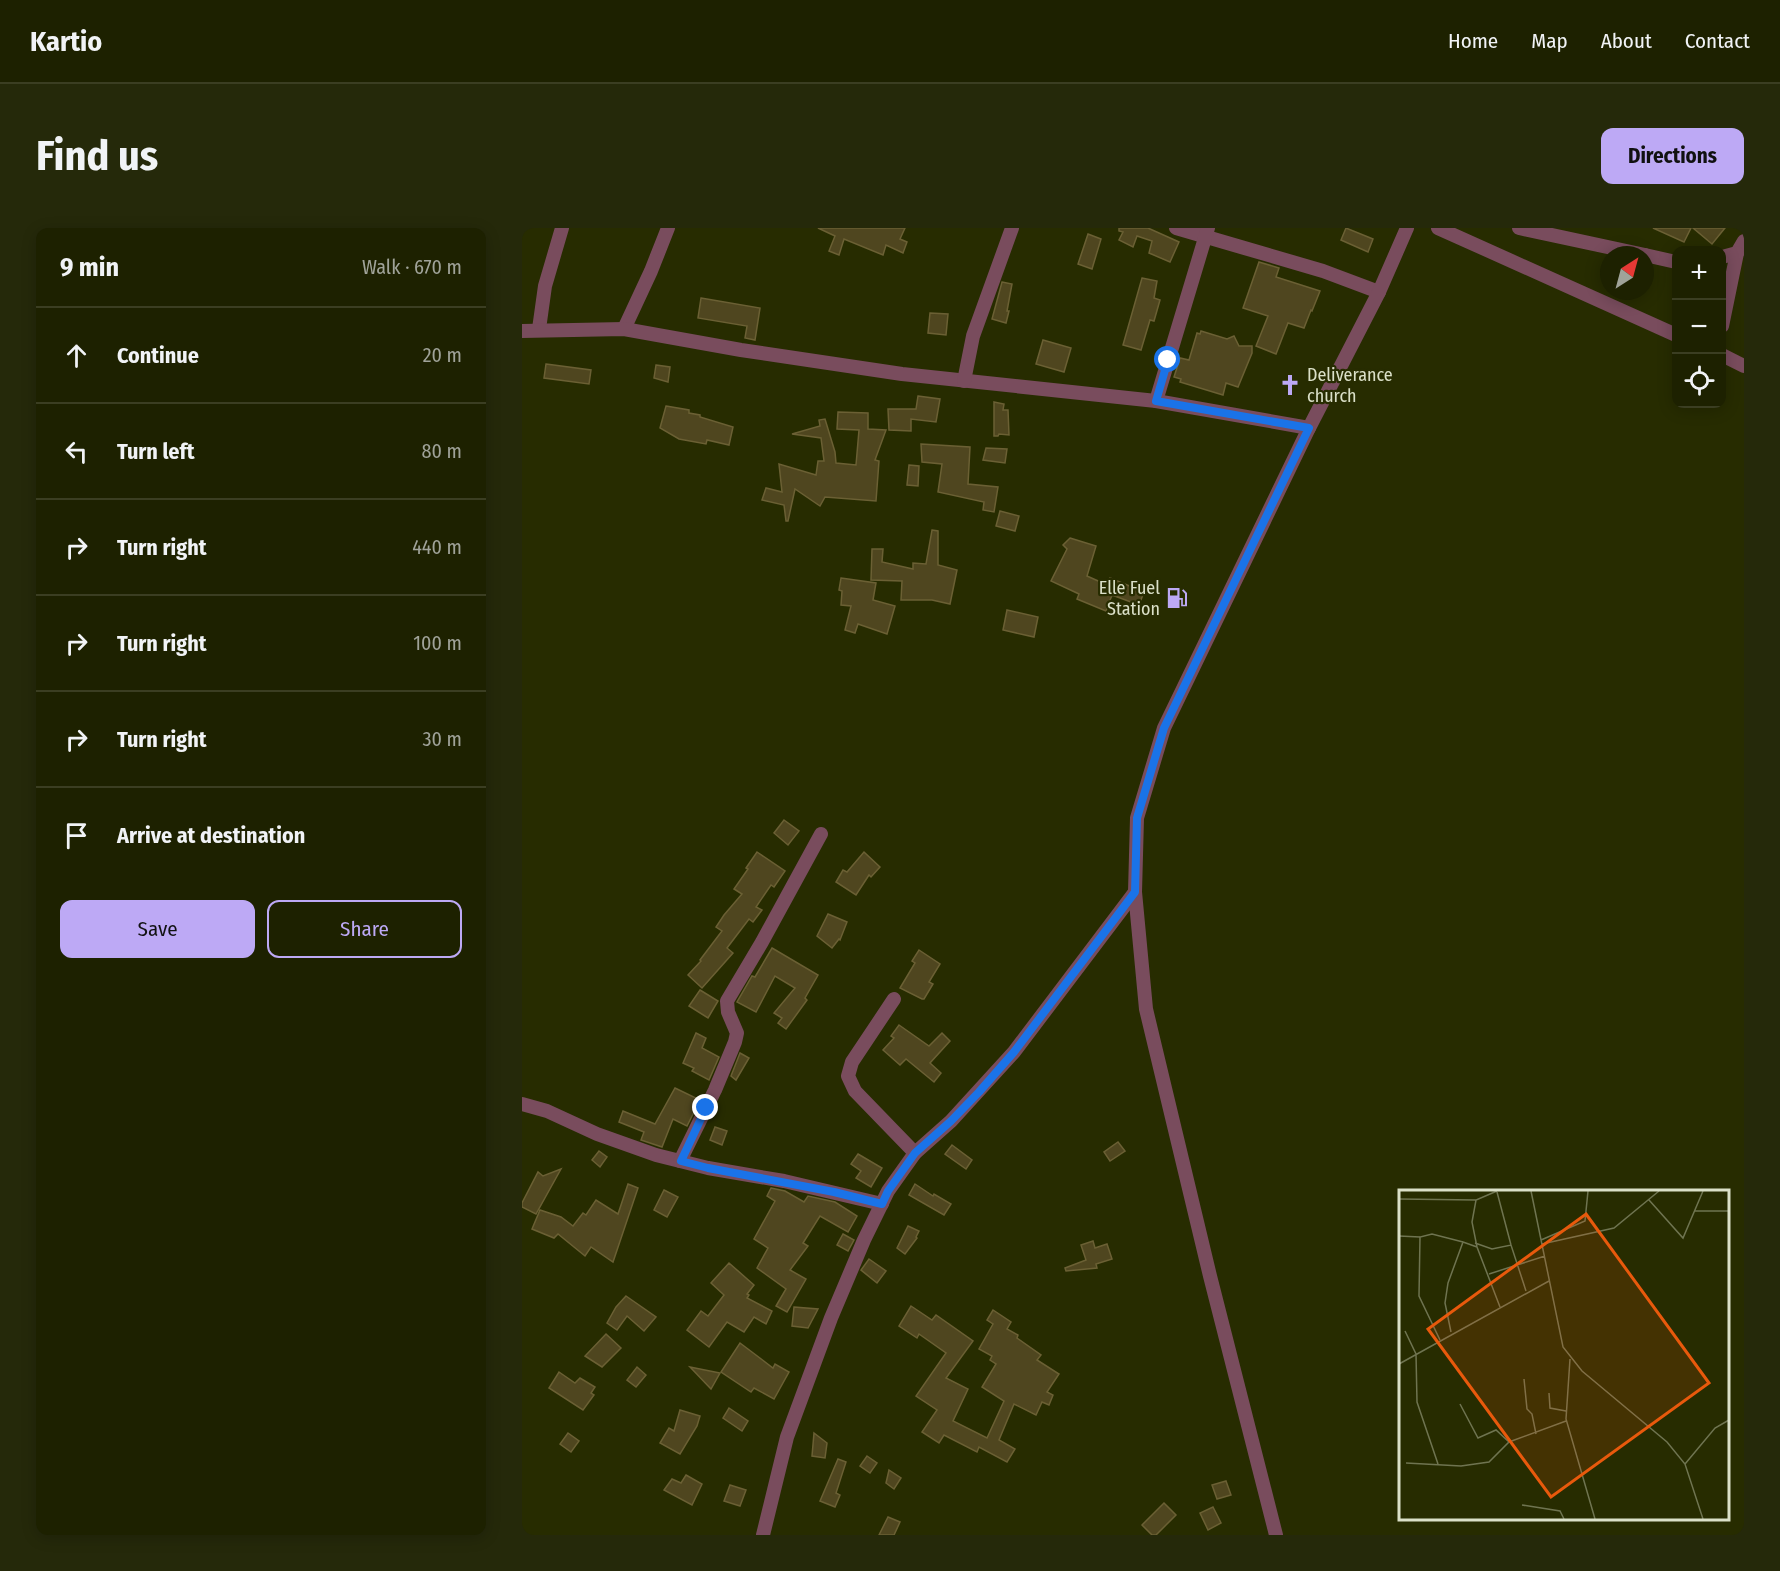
<!DOCTYPE html>
<meta charset="utf-8">
<style>
:root{--surface:#1d2100;--page:#25290a;--text:#f1f3f6;--muted:#a0a399;--line:#3b3e22;--accent:#bda9f5}
body{margin:0;font-family:"Fira Sans Condensed",sans-serif;background:var(--page);color:var(--text)}
.controls{position:absolute;right:18px;top:18px;display:grid;overflow:hidden;border-radius:12px;box-shadow:0 3px 15px #0003}
.controls button{width:54px;height:54px;display:grid;place-items:center;padding:0;border:0;border-bottom:2px solid var(--line);background:var(--surface);color:var(--text);font:30px sans-serif}
.compass{position:absolute;left:1078px;top:18px;width:54px;height:54px;border-radius:50%;background:var(--surface);box-shadow:0 3px 15px #0003;rotate:36deg}
.stop{position:absolute;width:18px;height:18px;margin:-14px;border:4px solid #1a73e8;border-radius:50%;background:#fff}
.stop.end{background:#1a73e8;border-color:#fff;box-shadow:0 2px 6px #0008}
.list{margin:0;padding:0;list-style:none}
h2{display:flex;justify-content:space-between;align-items:center;height:78px;margin:0;padding:0 24px;font-size:26px}
h2 small{font-size:20px;font-weight:400;color:var(--muted)}
.list li{display:grid;grid-template-columns:39px 1fr auto;gap:18px;align-items:center;box-sizing:border-box;height:96px;padding:0 24px;border-top:2px solid var(--line)}
.list b{display:block;font-size:22px;white-space:nowrap}
.list em{font-size:20px;font-style:normal;color:var(--muted)}
.actions{display:flex;gap:12px;padding:18px 24px}
.actions a{flex:1;padding:14px 0;border:2px solid var(--accent);border-radius:12px;text-align:center;font-size:21px;color:var(--accent)}
.actions .main{background:var(--accent);color:#111}
.icon{flex:none;width:33px;height:33px;fill:none;stroke:currentColor;stroke-width:2;stroke-linecap:round;stroke-linejoin:round}
.map{position:relative;flex:none;width:1222px;height:1307px;overflow:hidden;border-radius:12px}
header{display:flex;align-items:center;gap:36px;box-sizing:border-box;height:84px;padding:0 30px;background:var(--surface);border-bottom:2px solid var(--line)}
header strong{font-size:28px}
nav{display:flex;gap:33px;margin-inline-start:auto;font-size:21px}
.intro{display:flex;align-items:center;justify-content:space-between;box-sizing:border-box;height:144px;padding:0 36px}
h1{margin:0;font-size:42px}
.button{padding:15px 27px;border-radius:12px;background:var(--accent);color:#111;font-size:21px;font-weight:700}
main{display:flex;gap:36px;padding:0 36px}
aside{flex:1;background:var(--surface);border-radius:12px;box-shadow:0 3px 15px #0003}
.map>svg:first-child{display:block}
</style>
<header>
<strong>Kartio</strong>
<nav><a>Home</a><a>Map</a><a>About</a><a>Contact</a></nav>
</header>
<div class="intro"><h1>Find us</h1><a class="button">Directions</a></div>
<main>
<aside>
<h2>9 min<small>Walk · 670 m</small></h2>
<ul class="list">
<li><svg class="icon" aria-label="ahead" viewBox="0 0 24 24"><path d="M12 20V5M6 11l6-6 6 6"/></svg><div><b>Continue</b></div><em>20 m</em></li>
<li><svg class="icon" aria-label="left" viewBox="0 0 24 24"><path d="M17 20v-9H6M10 6l-5 5 5 5"/></svg><div><b>Turn left</b></div><em>80 m</em></li>
<li><svg class="icon" aria-label="right" viewBox="0 0 24 24"><path d="M7 20v-9h11M14 6l5 5-5 5"/></svg><div><b>Turn right</b></div><em>440 m</em></li>
<li><svg class="icon" aria-label="right" viewBox="0 0 24 24"><path d="M7 20v-9h11M14 6l5 5-5 5"/></svg><div><b>Turn right</b></div><em>100 m</em></li>
<li><svg class="icon" aria-label="right" viewBox="0 0 24 24"><path d="M7 20v-9h11M14 6l5 5-5 5"/></svg><div><b>Turn right</b></div><em>30 m</em></li>
<li><svg class="icon" aria-label="arrive" viewBox="0 0 24 24"><path d="M6 21V4h12l-3 4 3 4H6"/></svg><div><b>Arrive at destination</b></div></li>
</ul>
<div class="actions"><a class="main">Save</a><a>Share</a></div>
</aside>
<div class="map">
<svg width="1222" height="1307" viewBox="0 0 1222 1307">
<rect width="100%" height="100%" fill="#272c00"/>
<g fill="#4f461f" stroke="#6b6034" stroke-width="1.5">
<path d="M 296,0 L 383,0 L 378,11 L 385,14 L 381,25 L 364,17 L 361,27 L 322,11 L 317,27 L 307,23 L 313,8 Z"/>
<path d="M 597,0 L 626,0 L 657,14 L 648,34 L 627,25 L 630,13 L 615,8 L 611,19 L 597,12 L 601,4 L 597,3 Z"/>
<path d="M 824,0 L 851,11 L 846,24 L 819,12 Z"/>
<path d="M 1131,0 L 1169,0 L 1162,14 Z"/>
<path d="M 1171,0 L 1203,0 L 1190,16 Z"/>
<path d="M 566,6 L 579,11 L 570,41 L 556,36 Z"/>
<path d="M 737,34 L 757,40 L 754,49 L 798,63 L 790,83 L 789,82 L 782,100 L 766,95 L 754,126 L 734,118 L 746,88 L 721,80 Z"/>
<path d="M 620,50 L 635,53 L 632,70 L 638,72 L 632,93 L 628,92 L 619,122 L 601,117 Z"/>
<path d="M 480,54 L 490,56 L 485,83 L 487,83 L 484,95 L 470,91 Z"/>
<path d="M 179,70 L 238,80 L 233,112 L 223,110 L 225,98 L 176,90 Z"/>
<path d="M 408,85 L 426,86 L 424,107 L 406,105 Z"/>
<path d="M 679,103 L 705,111 L 712,108 L 717,118 L 730,118 L 730,125 L 716,159 L 704,155 L 701,167 L 658,154 L 659,151 L 652,149 L 658,130 L 667,132 L 675,105 L 678,106 Z"/>
<path d="M 521,112 L 549,120 L 542,144 L 514,136 Z"/>
<path d="M 24,136 L 69,142 L 67,156 L 22,150 Z"/>
<path d="M 134,137 L 148,139 L 146,154 L 132,150 Z"/>
<path d="M 396,168 L 418,171 L 414,194 L 389,191 L 389,203 L 367,202 L 366,181 L 394,181 Z"/>
<path d="M 472,174 L 482,176 L 481,182 L 486,182 L 487,207 L 477,206 L 476,208 L 472,208 Z"/>
<path d="M 144,178 L 167,182 L 167,185 L 178,187 L 178,189 L 211,199 L 207,217 L 185,212 L 184,216 L 157,211 L 138,200 Z"/>
<path d="M 316,184 L 346,185 L 346,201 L 364,202 L 353,232 L 357,233 L 354,273 L 303,269 L 298,278 L 273,261 L 266,293 L 264,293 L 262,277 L 240,272 L 244,260 L 260,264 L 257,236 L 294,247 L 296,233 L 302,233 L 299,210 L 270,206 L 298,198 L 297,192 L 303,191 L 313,224 L 314,235 L 334,237 L 337,202 L 315,201 Z"/>
<path d="M 399,216 L 448,219 L 446,256 L 476,259 L 472,284 L 461,282 L 462,274 L 416,264 L 420,236 L 400,234 Z"/>
<path d="M 464,220 L 485,221 L 483,235 L 461,232 Z"/>
<path d="M 387,237 L 397,238 L 396,258 L 385,257 Z"/>
<path d="M 478,283 L 497,288 L 493,303 L 474,298 Z"/>
<path d="M 410,302 L 416,303 L 416,337 L 435,342 L 428,376 L 410,372 L 379,372 L 380,353 L 349,352 L 350,321 L 361,321 L 360,334 L 391,341 L 391,335 L 404,336 Z"/>
<path d="M 548,310 L 574,318 L 565,348 L 583,356 L 588,350 L 622,364 L 617,377 L 590,367 L 584,383 L 555,371 L 557,366 L 529,353 L 545,321 L 541,317 Z"/>
<path d="M 319,350 L 354,355 L 351,372 L 373,378 L 365,406 L 336,396 L 333,405 L 323,402 L 329,378 L 319,377 L 320,363 L 317,362 Z"/>
<path d="M 485,382 L 516,389 L 512,409 L 481,402 Z"/>
<path d="M 262,592 L 277,603 L 266,617 L 252,605 Z"/>
<path d="M 235,624 L 263,643 L 252,659 L 249,657 L 234,679 L 240,682 L 231,694 L 227,691 L 205,720 L 211,725 L 180,760 L 166,747 L 179,733 L 178,732 L 200,703 L 194,699 L 202,687 L 220,666 L 212,661 L 226,641 L 224,640 Z"/>
<path d="M 342,624 L 358,639 L 349,649 L 347,647 L 334,667 L 314,654 L 321,642 L 325,644 Z"/>
<path d="M 306,686 L 325,694 L 318,712 L 317,711 L 310,720 L 295,708 Z"/>
<path d="M 250,720 L 296,747 L 283,770 L 285,772 L 264,801 L 256,795 L 260,790 L 252,785 L 273,760 L 253,748 L 234,784 L 215,774 L 230,748 L 233,749 Z"/>
<path d="M 397,722 L 418,736 L 407,754 L 411,756 L 402,771 L 400,771 L 378,760 L 393,735 L 390,733 Z"/>
<path d="M 178,762 L 196,773 L 186,790 L 167,778 Z"/>
<path d="M 377,797 L 407,818 L 420,805 L 428,813 L 408,835 L 419,845 L 412,854 L 384,831 L 378,837 L 361,822 L 372,810 L 369,808 Z"/>
<path d="M 174,805 L 184,810 L 180,820 L 197,829 L 187,852 L 170,843 L 172,840 L 161,835 Z"/>
<path d="M 218,825 L 227,830 L 214,852 L 209,848 Z"/>
<path d="M 153,860 L 178,872 L 165,898 L 151,891 L 140,919 L 119,912 L 122,904 L 97,894 L 101,883 L 133,896 Z"/>
<path d="M 193,899 L 205,903 L 200,917 L 188,912 Z"/>
<path d="M 596,914 L 603,923 L 588,933 L 582,924 Z"/>
<path d="M 430,917 L 450,932 L 444,941 L 423,926 Z"/>
<path d="M 77,923 L 85,929 L 78,939 L 70,932 Z"/>
<path d="M 336,926 L 360,940 L 349,959 L 334,950 L 339,943 L 329,936 Z"/>
<path d="M 39,941 L 14,986 L 0,979 L 0,975 L 16,944 L 21,948 Z"/>
<path d="M 106,956 L 116,960 L 91,1034 L 69,1019 L 63,1028 L 36,1006 L 32,1010 L 10,1001 L 18,982 L 39,989 L 51,998 L 61,985 L 64,987 L 74,972 L 96,986 Z"/>
<path d="M 393,956 L 411,968 L 412,966 L 429,976 L 422,987 L 387,967 Z"/>
<path d="M 249,960 L 263,963 L 282,974 L 286,968 L 313,974 L 335,988 L 326,1004 L 298,988 L 281,1015 L 286,1018 L 268,1042 L 284,1051 L 265,1084 L 254,1078 L 264,1061 L 235,1040 L 246,1020 L 232,1011 L 253,973 L 245,968 Z"/>
<path d="M 142,962 L 156,969 L 145,989 L 132,982 Z"/>
<path d="M 386,998 L 397,1003 L 394,1009 L 395,1010 L 383,1026 L 375,1020 Z"/>
<path d="M 321,1006 L 332,1012 L 326,1023 L 315,1017 Z"/>
<path d="M 571,1013 L 573,1020 L 585,1016 L 590,1031 L 574,1036 L 575,1040 L 544,1043 L 543,1040 L 564,1032 L 559,1017 Z"/>
<path d="M 347,1031 L 364,1043 L 355,1055 L 339,1042 Z"/>
<path d="M 207,1035 L 232,1057 L 225,1066 L 227,1067 L 225,1070 L 250,1083 L 244,1096 L 232,1089 L 222,1104 L 205,1094 L 187,1119 L 165,1102 L 179,1083 L 186,1088 L 202,1067 L 189,1055 Z"/>
<path d="M 104,1068 L 134,1089 L 122,1103 L 105,1088 L 95,1102 L 85,1095 L 94,1079 Z"/>
<path d="M 389,1078 L 410,1092 L 414,1087 L 451,1113 L 424,1150 L 446,1161 L 431,1193 L 465,1210 L 482,1173 L 460,1159 L 474,1136 L 468,1132 L 470,1128 L 457,1121 L 471,1096 L 465,1092 L 471,1082 L 489,1094 L 485,1101 L 496,1107 L 495,1110 L 519,1127 L 515,1132 L 537,1146 L 525,1164 L 531,1167 L 527,1177 L 520,1174 L 514,1187 L 492,1176 L 477,1212 L 493,1221 L 485,1234 L 457,1219 L 455,1224 L 422,1207 L 417,1215 L 400,1204 L 415,1182 L 394,1168 L 424,1125 L 397,1106 L 395,1110 L 377,1098 Z"/>
<path d="M 272,1079 L 296,1081 L 286,1100 L 270,1098 Z"/>
<path d="M 84,1106 L 99,1120 L 80,1139 L 63,1128 Z"/>
<path d="M 218,1115 L 251,1140 L 253,1136 L 267,1144 L 252,1171 L 232,1160 L 229,1164 L 199,1144 Z"/>
<path d="M 115,1139 L 124,1147 L 114,1159 L 105,1152 Z"/>
<path d="M 168,1139 L 198,1145 L 189,1161 Z"/>
<path d="M 37,1144 L 53,1155 L 58,1150 L 73,1159 L 69,1165 L 72,1167 L 61,1182 L 27,1160 Z"/>
<path d="M 207,1180 L 226,1193 L 220,1203 L 201,1190 Z"/>
<path d="M 158,1182 L 178,1188 L 175,1198 L 158,1226 L 138,1215 L 147,1200 L 152,1203 Z"/>
<path d="M 46,1205 L 57,1213 L 49,1224 L 38,1216 Z"/>
<path d="M 292,1205 L 305,1215 L 303,1230 L 290,1228 Z"/>
<path d="M 345,1228 L 355,1235 L 348,1245 L 338,1238 Z"/>
<path d="M 316,1231 L 324,1234 L 314,1265 L 318,1267 L 313,1279 L 298,1273 Z"/>
<path d="M 367,1242 L 379,1250 L 372,1261 L 364,1255 Z"/>
<path d="M 164,1247 L 180,1256 L 170,1277 L 142,1262 L 150,1251 L 159,1255 Z"/>
<path d="M 704,1253 L 709,1267 L 695,1271 L 690,1257 Z"/>
<path d="M 208,1257 L 224,1262 L 218,1278 L 202,1273 Z"/>
<path d="M 642,1275 L 654,1287 L 634,1307 L 630,1307 L 620,1297 Z"/>
<path d="M 691,1279 L 699,1295 L 686,1302 L 678,1285 Z"/>
<path d="M 366,1289 L 378,1294 L 372,1307 L 357,1307 Z"/>
</g>
<g fill="none" stroke-linecap="round" stroke-linejoin="round">
<g stroke="#794c5d" stroke-width="14">
<path d="M 654,0 L 801,43 L 857,64"/>
<path d="M 916,0 L 1154,107"/>
<path d="M 997,0 L 1123,27"/>
<path d="M 1123,27 L 1154,34"/>
<path d="M 1200,29 L 1215,25 L 1222,13"/>
<path d="M 1200,98 L 1215,25"/>
<path d="M 17,101 L 23,58 L 40,0"/>
<path d="M 102,101 L 129,43 L 146,0"/>
<path d="M 0,103 L 102,101 L 219,122 L 380,146 L 634,173 L 787,200"/>
<path d="M 1200,127 L 1222,138"/>
<path d="M 442,153 L 451,108 L 490,0"/>
<path d="M 634,173 L 686,0"/>
<path d="M 372,771 L 330,834 L 326,848 L 333,863 L 393,925"/>
<path d="M 0,876 L 25,883 L 75,906 L 134,927 L 186,940 L 262,953 L 360,976"/>
<path d="M 158,933 L 193,862 L 213,814 L 215,805 L 206,784 L 205,773 L 240,714 L 299,606"/>
<path d="M 241,1307 L 265,1209 L 309,1090 L 342,1012 L 366,963 L 393,925 L 429,893 L 492,824 L 613,664"/>
<path d="M 754,1307 L 688,1048 L 624,781 L 613,664 L 615,590 L 642,500 L 787,200 L 857,64 L 885,0"/>
</g>
</g>
<g fill="none" stroke-linecap="round" stroke-linejoin="round">
<path stroke="#1a73e8" stroke-width="8" d="M 184,880 L 159,933 L 186,940 L 312,964 L 360,976 L 366,963 L 393,925 L 429,893 L 457,864 L 492,824 L 613,664 L 615,590 L 642,500 L 787,200 L 634,173 L 646,132"/>
</g>
<defs>
<symbol id="church-bare" viewBox="-9 -9 18 18"><path d="M-1.2-6h2.4v3.5h3.3v2.4h-3.3V6h-2.4V-.1h-3.3v-2.4h3.3Z" fill="#bda9f5" stroke="#272c00" stroke-width="2.5" paint-order="stroke"/></symbol>
<symbol id="fuel-bare" viewBox="-9 -9 18 18"><path d="M-5.5-6h7V0h2V4h1.3V-2.5L3-4.5l.8-.8L6-3V5H2.5V1h-1V6h-7ZM-4.2-4.7v3.2H.2V-4.7Z" fill="#bda9f5" stroke="#272c00" stroke-width="2.5" paint-order="stroke"/></symbol>
</defs>
<g fill-rule="evenodd">
<use href="#church-bare" x="753" y="142" width="30" height="30"/>
<use href="#fuel-bare" x="640" y="355" width="30" height="30"/>
</g>
<g text-anchor="middle" dominant-baseline="central" stroke-width="4.5" stroke-linejoin="round" paint-order="stroke">
<g font-size="18" fill="#dbe0c8" stroke="#272c00" text-anchor="start">
<text x="785" y="147">Deliverance<tspan x="785" dy="21">church</tspan></text>
<text x="638" y="360" text-anchor="end">Elle Fuel<tspan x="638" dy="21">Station</tspan></text>
</g>
</g>
<g transform="translate(877 962)">
<rect width="330" height="330" fill="#272c00"/>
<path fill="none" stroke="#6f7450" stroke-width="1.5" d="M 98,1 L 77,10 L 73,32 L 78,57 L 101,117M 132,1 L 164,157 L 183,181 L 268,252 L 286,274 L 304,329M 98,2 L 112,55M 0,9 L 77,10M 250,10 L 284,48 L 304,1M 296,21 L 330,21M 0,46 L 21,47M 142,50 L 186,31 L 189,1M 76,53 L 93,59 L 112,55 L 127,101M 143,54 L 215,38 L 260,1M 90,84 L 146,66M 6,141 L 17,164 L 18,212 L 39,274M 52,142 L 46,113 L 49,93 L 64,52 L 78,57M 41,150 L 20,106 L 21,47 L 33,44 L 64,52M 171,169 L 167,229 L 196,329M 0,174 L 150,91M 125,189 L 128,219 L 133,224 L 137,244M 150,203 L 151,218 L 167,221M 61,214 L 79,248 L 97,240 L 110,252M 7,273 L 62,276 L 90,272 L 110,252 L 167,231M 286,274 L 316,238 L 330,230M 123,315 L 161,321 L 165,329"/>
<path fill="#e8590c" fill-opacity="0.15" stroke="#e8590c" stroke-width="3" d="M 187,24 L 310,193 L 152,307 L 29,139 Z"/>
<rect width="330" height="330" fill="none" stroke="#dbe0c8" stroke-width="3"/>
</g>
</svg>
<div class="controls">
<button>+</button>
<button>−</button>
<button><svg class="icon" aria-label="locate" viewBox="0 0 24 24"><circle cx="12" cy="12" r="6"/><path d="M12 2v4M12 18v4M2 12h4M18 12h4"/></svg></button>
</div>
<svg class="compass" viewBox="-18 -18 36 36"><path d="M0-13l5 13h-10z" fill="#e53935"/><path d="M0 13l5-13h-10z" fill="#a0a399"/></svg>
<div class="stop" style="left:646px;top:132px"></div>
<div class="stop end" style="left:184px;top:880px"></div>
</div>
</main>
